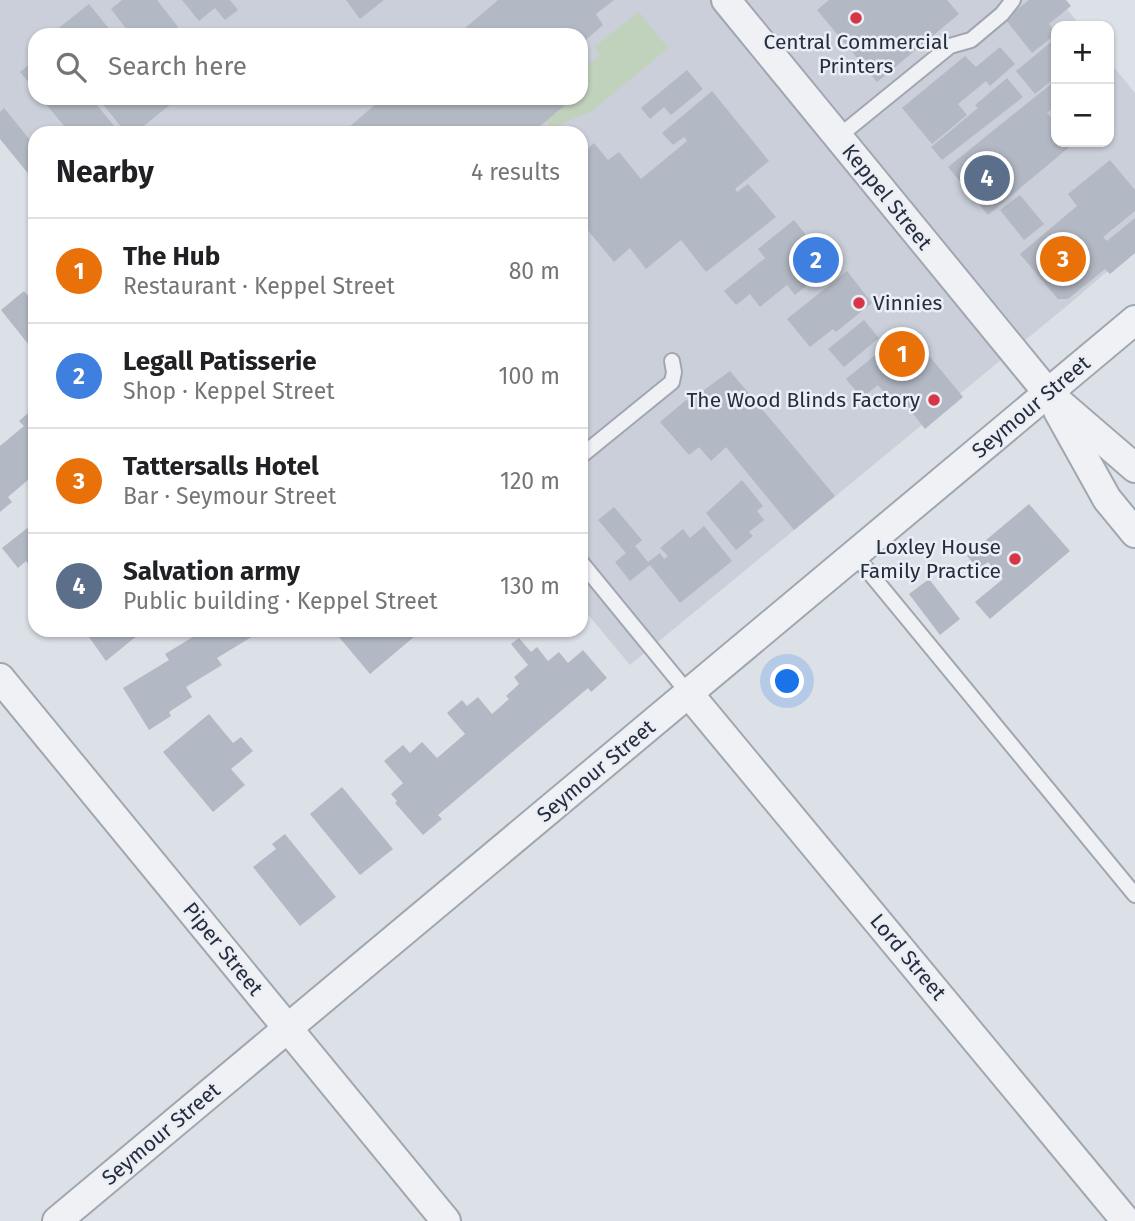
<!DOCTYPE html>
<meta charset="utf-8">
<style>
:root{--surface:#fff;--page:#f6f6f6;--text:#202124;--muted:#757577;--line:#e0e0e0;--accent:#db2777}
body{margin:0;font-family:"Fira Sans",sans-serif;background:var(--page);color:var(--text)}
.controls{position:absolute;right:21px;top:21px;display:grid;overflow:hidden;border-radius:14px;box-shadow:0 2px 5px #0004}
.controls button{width:63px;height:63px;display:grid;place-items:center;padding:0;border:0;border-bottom:2px solid var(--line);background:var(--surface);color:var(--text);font:35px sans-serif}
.you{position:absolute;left:788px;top:682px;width:24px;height:24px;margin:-18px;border:5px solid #fff;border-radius:50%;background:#1a73e8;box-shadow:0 0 0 10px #1a73e833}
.badge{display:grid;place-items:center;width:46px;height:46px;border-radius:50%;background:var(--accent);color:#fff;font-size:23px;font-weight:700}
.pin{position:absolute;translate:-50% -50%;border:4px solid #fff;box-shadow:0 2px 7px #0006}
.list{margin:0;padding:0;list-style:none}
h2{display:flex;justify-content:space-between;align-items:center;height:91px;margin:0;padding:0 28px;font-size:30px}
h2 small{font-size:23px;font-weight:400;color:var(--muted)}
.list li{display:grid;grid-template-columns:46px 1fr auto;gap:21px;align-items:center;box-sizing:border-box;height:105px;padding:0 28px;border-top:2px solid var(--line)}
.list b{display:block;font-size:26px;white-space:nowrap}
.list p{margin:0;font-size:23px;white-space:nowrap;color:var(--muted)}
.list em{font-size:23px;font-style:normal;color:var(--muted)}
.icon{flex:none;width:38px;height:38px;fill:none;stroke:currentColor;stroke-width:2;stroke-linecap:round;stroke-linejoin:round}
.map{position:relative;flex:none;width:1135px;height:1221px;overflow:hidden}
.search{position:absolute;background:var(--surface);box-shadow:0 2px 5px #0004;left:28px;top:28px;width:560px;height:77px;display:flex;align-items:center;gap:18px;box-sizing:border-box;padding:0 24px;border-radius:21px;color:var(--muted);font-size:26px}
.panel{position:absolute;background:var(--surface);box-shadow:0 2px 5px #0004;left:28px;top:126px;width:560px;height:511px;border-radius:21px}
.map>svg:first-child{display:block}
</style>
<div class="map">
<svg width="1135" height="1221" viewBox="0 0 1135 1221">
<rect width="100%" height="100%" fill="#dce0e7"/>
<path fill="#cacfd9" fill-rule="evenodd" d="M 0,0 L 1059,0 L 1081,26 L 1056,26 L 1056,142 L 1109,142 L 1109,61 L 1135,93 L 1135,247 L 1074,300 L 630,665 L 581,606 L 581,133 L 35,133 L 35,180 L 0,138 ZM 35,35 L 581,35 L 581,98 L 35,98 Z"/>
<path fill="#c1d2bc" d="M 639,12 L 668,48 L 592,111 L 552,128 L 546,121 L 573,98 L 581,98 L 581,70 L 600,55 L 594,47 Z"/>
<g fill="#b3b9c4">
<path d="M 122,0 L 157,0 L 178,27 L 172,32 L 175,35 L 131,35 L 111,9 Z"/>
<path d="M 182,0 L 230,0 L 238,10 L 225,20 L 215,8 L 199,21 Z"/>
<path d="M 346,0 L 384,0 L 360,19 Z"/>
<path d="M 498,0 L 614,0 L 596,14 L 603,25 L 581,44 L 581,35 L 457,35 Z"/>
<path d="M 829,0 L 947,0 L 959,14 L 877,82 L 817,10 Z"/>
<path d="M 1029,0 L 1066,0 L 1071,6 L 1049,24 L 1056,34 L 1032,53 L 1005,19 Z"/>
<path d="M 89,4 L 114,35 L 50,35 Z"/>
<path d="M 1056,38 L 1056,77 L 1035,94 L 1016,71 Z"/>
<path d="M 1000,47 L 1015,64 L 990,86 L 986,81 L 958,104 L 967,115 L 932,144 L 902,108 L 965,56 L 976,67 Z"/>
<path d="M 35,60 L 35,90 L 20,72 Z"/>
<path d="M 687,70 L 703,89 L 671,115 L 664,107 L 650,119 L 641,108 Z"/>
<path d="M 1007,78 L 1023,97 L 942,160 L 931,147 L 978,108 L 975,105 Z"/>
<path d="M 1056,80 L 1056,105 L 1047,113 L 1056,123 L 1056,142 L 1071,142 L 1073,144 L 988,215 L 948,167 Z"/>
<path d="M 712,91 L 769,161 L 735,189 L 737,192 L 748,184 L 776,217 L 706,272 L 681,240 L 646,269 L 630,248 L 614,262 L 581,222 L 581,155 L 594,143 L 608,160 L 619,152 L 641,179 L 687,141 L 684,137 L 673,145 L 662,133 Z"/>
<path d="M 41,98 L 91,98 L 120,133 L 70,133 Z"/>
<path d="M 98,98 L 166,98 L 171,104 L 135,133 L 126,133 Z"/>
<path d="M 383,98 L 560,98 L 565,105 L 532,133 L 342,133 Z"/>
<path d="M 4,108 L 35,146 L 35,182 L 0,139 L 0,112 Z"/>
<path d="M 1110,160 L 1135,190 L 1135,211 L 1103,237 L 1107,241 L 1135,218 L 1135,253 L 1110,274 L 1105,269 L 1068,299 L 1058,299 L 1020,254 L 1077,206 L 1068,194 Z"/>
<path d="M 1020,195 L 1044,224 L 1024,240 L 1000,210 Z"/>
<path d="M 794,220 L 831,266 L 795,295 L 787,285 L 760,307 L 750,294 L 736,305 L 724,291 L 765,258 L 758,249 Z"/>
<path d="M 847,271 L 872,303 L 836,332 L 833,329 L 810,347 L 787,319 Z"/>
<path d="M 24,291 L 35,304 L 35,340 L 29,345 L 1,310 Z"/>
<path d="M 864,320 L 879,338 L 844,367 L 828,349 Z"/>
<path d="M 907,329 L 963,397 L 925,429 L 904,402 L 897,408 L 878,385 L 862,398 L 846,379 Z"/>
<path d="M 730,371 L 835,496 L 794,530 L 726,447 L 711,461 L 699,447 L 689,455 L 660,422 L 686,400 L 689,401 Z"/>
<path d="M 35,407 L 35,474 L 8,497 L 12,502 L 0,512 L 0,446 L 24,426 L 19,421 Z"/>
<path d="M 742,480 L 763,506 L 757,511 L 764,520 L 749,532 L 753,536 L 736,550 L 706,513 Z"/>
<path d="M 1029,504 L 1070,551 L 990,619 L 975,602 L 1003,579 L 988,562 L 979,570 L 967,556 Z"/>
<path d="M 614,507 L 642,540 L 635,546 L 648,562 L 660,553 L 664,559 L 668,556 L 660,548 L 683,529 L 690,538 L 704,526 L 732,561 L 680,603 L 650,565 L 630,581 L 615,562 L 626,553 L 598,520 Z"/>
<path d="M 35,522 L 35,573 L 26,561 L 18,568 L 2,548 Z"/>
<path d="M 929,579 L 960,619 L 940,635 L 909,594 Z"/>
<path d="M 84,630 L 144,630 L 106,661 Z"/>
<path d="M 200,630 L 256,630 L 258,633 L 217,658 L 222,665 L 186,687 L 192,697 L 169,712 L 171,716 L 149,730 L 123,688 L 169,660 L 165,654 L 201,632 Z"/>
<path d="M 347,630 L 422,630 L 370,674 L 339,637 Z"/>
<path d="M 519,638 L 531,652 L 537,647 L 548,661 L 559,652 L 568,663 L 583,650 L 607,678 L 591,692 L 588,688 L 438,815 L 442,819 L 423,835 L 395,803 L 397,801 L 391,794 L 403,783 L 384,761 L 403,745 L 410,753 L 422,742 L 437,758 L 465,734 L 447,713 L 462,700 L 467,706 L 478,697 L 492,714 L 509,699 L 506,696 L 519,684 L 514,677 L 528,665 L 511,644 Z"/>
<path d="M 209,714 L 233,743 L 241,737 L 253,751 L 231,769 L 245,785 L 213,812 L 163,752 Z"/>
<path d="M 342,787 L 393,849 L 360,875 L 310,814 Z"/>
<path d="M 285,834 L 336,897 L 300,926 L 253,867 L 276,849 L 272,844 Z"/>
</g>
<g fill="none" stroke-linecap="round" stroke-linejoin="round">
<defs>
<g id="lane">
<path d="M 838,137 L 950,46 L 971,40 L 1002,14 L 1013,0"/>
<path d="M 581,456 L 672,382 L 674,372 L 672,361"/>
<path d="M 855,555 L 1135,895"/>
<path d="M 581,562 L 689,694"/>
</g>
<g id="street">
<path d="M 726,0 L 1048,393 L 1135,468"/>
<path d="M 1058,411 L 1107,499 L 1135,533"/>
<path d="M 0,678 L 446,1221"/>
<path d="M 689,694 L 1126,1221"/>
<path d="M 57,1221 L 1135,320"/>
</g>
</defs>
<use href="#lane" stroke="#a1a7b1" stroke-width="18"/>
<use href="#street" stroke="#a1a7b1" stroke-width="32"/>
<use href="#lane" stroke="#eff1f5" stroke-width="14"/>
<use href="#street" stroke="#eff1f5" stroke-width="28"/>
</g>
<g fill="#d63748" stroke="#ebeff5" stroke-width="2.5">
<circle cx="856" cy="18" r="7"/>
<circle cx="859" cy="303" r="7"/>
<circle cx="934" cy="400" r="7"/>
<circle cx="1015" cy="559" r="7"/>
</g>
<g text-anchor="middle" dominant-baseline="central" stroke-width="5" stroke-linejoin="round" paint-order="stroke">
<g font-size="21" fill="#252d3e" stroke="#ebeff5" text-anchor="end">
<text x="856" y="42" text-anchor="middle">Central Commercial<tspan x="856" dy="24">Printers</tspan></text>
<text x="873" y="303" text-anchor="start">Vinnies</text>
<text x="920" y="400">The Wood Blinds Factory</text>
<text x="1001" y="547">Loxley House<tspan x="1001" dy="24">Family Practice</tspan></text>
</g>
<g font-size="21" fill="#252d3e" stroke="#ebeff5">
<text transform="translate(887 197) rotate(51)">Keppel Street</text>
<text transform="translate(1031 407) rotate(-40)">Seymour Street</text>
<text transform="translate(596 771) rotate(-40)">Seymour Street</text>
<text transform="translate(223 949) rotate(51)">Piper Street</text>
<text transform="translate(908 957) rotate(50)">Lord Street</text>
<text transform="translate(161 1134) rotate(-40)">Seymour Street</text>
</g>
</g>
</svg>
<div class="controls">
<button>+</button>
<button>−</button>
</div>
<div class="you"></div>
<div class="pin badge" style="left:902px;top:354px;background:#e8710a">1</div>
<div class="pin badge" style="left:816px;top:260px;background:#3f7fe0">2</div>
<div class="pin badge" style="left:1063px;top:259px;background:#e8710a">3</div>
<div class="pin badge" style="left:987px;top:178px;background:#5c6f8a">4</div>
<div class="search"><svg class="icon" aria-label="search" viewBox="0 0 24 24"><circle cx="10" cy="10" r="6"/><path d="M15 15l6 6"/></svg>Search here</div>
<section class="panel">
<h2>Nearby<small>4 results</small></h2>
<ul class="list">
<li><span class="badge" style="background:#e8710a">1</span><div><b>The Hub</b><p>Restaurant · Keppel Street</p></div><em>80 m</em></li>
<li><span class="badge" style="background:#3f7fe0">2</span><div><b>Legall Patisserie</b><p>Shop · Keppel Street</p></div><em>100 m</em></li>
<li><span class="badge" style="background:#e8710a">3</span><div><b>Tattersalls Hotel</b><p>Bar · Seymour Street</p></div><em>120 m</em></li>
<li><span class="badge" style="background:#5c6f8a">4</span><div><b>Salvation army</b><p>Public building · Keppel Street</p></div><em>130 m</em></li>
</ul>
</section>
</div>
